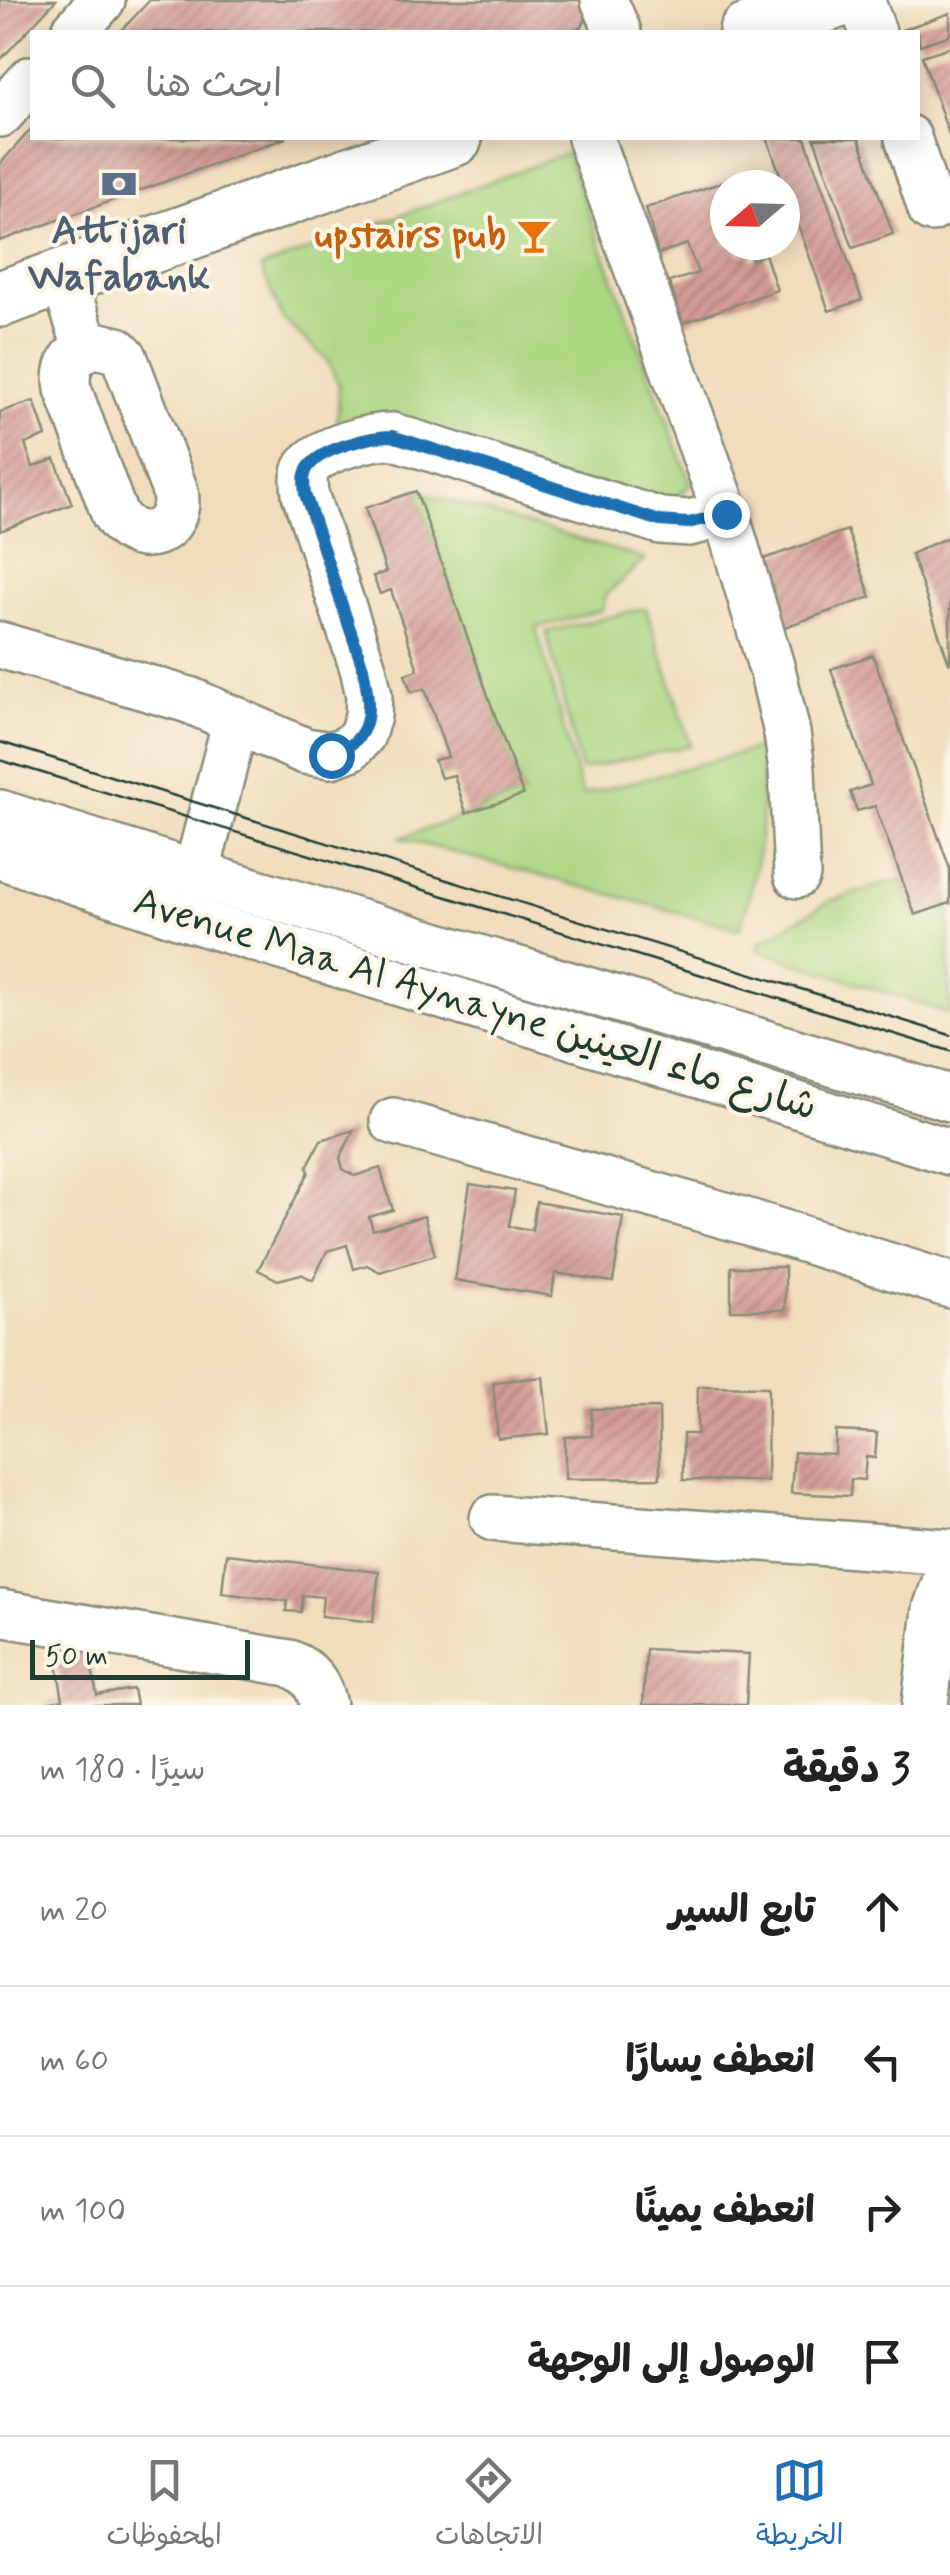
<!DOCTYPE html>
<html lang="ar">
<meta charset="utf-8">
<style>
:root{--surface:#fff;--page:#f2f2f2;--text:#222;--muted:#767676;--line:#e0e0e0;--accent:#1f6fb2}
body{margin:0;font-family:Mynerve,"Playpen Sans Arabic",sans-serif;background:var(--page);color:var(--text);direction:rtl}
.compass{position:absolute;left:710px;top:170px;width:90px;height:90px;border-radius:50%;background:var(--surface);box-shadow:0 5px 25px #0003;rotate:250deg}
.scale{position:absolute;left:30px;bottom:25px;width:220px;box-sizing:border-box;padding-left:10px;border:5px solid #1f3d34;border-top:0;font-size:28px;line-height:35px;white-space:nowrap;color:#1f3d34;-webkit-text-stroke:8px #fcf5e5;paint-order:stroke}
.stop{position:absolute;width:30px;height:30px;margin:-22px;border:8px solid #1f6fb2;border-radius:50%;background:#fff}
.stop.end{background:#1f6fb2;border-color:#fff;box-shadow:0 2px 10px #0008}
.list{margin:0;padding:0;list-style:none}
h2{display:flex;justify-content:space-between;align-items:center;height:130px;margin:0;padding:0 40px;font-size:42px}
h2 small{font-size:32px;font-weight:400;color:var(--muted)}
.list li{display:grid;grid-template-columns:65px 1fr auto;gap:30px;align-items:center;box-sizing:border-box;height:150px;padding:0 40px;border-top:2px solid var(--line)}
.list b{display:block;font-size:38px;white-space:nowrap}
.list em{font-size:32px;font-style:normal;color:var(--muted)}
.icon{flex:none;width:55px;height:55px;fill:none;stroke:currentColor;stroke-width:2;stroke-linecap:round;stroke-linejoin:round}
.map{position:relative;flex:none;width:950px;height:1705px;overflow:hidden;direction:ltr}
.search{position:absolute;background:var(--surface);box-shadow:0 5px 25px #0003;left:30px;right:30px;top:30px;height:110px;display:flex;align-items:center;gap:25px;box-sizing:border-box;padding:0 35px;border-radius:0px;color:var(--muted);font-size:38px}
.sheet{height:730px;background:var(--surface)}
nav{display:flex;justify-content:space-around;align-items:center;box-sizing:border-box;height:140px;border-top:2px solid var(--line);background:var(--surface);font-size:28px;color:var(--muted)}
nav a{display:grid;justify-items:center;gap:5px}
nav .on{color:var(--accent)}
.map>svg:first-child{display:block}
</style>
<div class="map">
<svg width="950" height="1705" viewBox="0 0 950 1705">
<defs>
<pattern id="building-hatch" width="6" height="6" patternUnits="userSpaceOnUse" patternTransform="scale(2.5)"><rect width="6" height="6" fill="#d49b94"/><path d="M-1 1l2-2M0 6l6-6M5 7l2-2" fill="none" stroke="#ab807a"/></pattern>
</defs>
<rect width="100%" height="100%" fill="#fcf5e5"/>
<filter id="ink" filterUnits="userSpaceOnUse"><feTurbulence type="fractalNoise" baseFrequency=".01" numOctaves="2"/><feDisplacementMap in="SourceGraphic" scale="20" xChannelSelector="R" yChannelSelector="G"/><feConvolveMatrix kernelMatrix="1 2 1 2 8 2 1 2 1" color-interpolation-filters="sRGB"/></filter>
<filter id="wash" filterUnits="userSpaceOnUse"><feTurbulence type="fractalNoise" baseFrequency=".0048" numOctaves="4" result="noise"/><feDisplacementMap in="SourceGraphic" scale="40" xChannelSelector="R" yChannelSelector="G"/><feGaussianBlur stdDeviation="2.25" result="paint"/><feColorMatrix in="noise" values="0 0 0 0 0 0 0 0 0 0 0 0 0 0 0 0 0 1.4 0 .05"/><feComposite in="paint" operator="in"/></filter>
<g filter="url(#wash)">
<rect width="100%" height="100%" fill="#f1dcbc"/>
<g fill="#abd682" stroke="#658a5b" stroke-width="2.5">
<path d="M 566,153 L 691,484 L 666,507 L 337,432 L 339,385 L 327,360 L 283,319 L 261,268 Z"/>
<path d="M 416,491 L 645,559 L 605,596 L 602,610 L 536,628 L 582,795 L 760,748 C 766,819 760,861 740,929 L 400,838 L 523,795 Z"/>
<path d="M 646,608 L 691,745 L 581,770 L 546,632 Z"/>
<path d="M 901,879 L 915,915 L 950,903 L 950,1014 L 758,950 L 759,943 L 830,901 Z"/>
</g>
<g id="blocks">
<g fill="url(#building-hatch)">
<path d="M 0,0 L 56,0 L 0,60 Z"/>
<path d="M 150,0 L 585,0 L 589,11 L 582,27 L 567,32 L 120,32 Z"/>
<path d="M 950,13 L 950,35 L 920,45 L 918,32 L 896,32 Z"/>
<path d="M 950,47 L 950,135 L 949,135 L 922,56 Z"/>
<path d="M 32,128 L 32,138 L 286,138 L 0,241 L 0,164 Z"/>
<path d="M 767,138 L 805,138 L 862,300 L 829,311 Z"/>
<path d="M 814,138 L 859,138 L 893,234 L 853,248 Z"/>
<path d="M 740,176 L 743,185 L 725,185 L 725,245 L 736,245 L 739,255 L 749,251 L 752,260 L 765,254 L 777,290 L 683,323 L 669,282 L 698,273 L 687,244 L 658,254 L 646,208 Z"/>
<path d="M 34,401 L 46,436 L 25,444 L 33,467 L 55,459 L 72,504 L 0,531 L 0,412 Z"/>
<path d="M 416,491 L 523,795 L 466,813 L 454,775 L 441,778 L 434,760 L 448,757 L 425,689 L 411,692 L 405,674 L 418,670 L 391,590 L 380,594 L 373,576 L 386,572 L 365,508 Z"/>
<path d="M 847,530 L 871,597 L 776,630 L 752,563 Z"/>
<path d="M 950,536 L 950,663 L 949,663 L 911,554 Z"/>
<path d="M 873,655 L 950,869 L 950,903 L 915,915 L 875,806 L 857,811 L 850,792 L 871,785 L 831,669 Z"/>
<path d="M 354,1130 L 340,1158 L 343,1169 L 355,1176 L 380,1168 L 393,1210 L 369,1217 L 373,1230 L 424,1216 L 435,1255 L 380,1272 L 367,1265 L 354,1269 L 347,1245 L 327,1251 L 313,1280 L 301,1274 L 278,1280 L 258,1270 L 309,1172 L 307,1167 L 321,1140 Z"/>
<path d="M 470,1184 L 515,1191 L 509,1226 L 532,1230 L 536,1202 L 623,1217 L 613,1282 L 555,1273 L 552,1296 L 455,1280 Z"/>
<rect x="731" y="1267" width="54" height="43"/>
<path d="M 543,1377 L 549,1434 L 498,1439 L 493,1382 Z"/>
<path d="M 698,1386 L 768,1387 L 767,1481 L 683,1480 L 683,1434 L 697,1434 Z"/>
<path d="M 659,1408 L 660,1478 L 565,1479 L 565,1437 L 592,1436 L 591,1409 Z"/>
<path d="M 836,1431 L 877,1433 L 875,1458 L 866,1457 L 864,1480 L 851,1479 L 850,1496 L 791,1493 L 794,1452 L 835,1454 Z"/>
<path d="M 226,1554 L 379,1572 L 373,1622 L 321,1616 L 323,1597 L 303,1595 L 301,1612 L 286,1611 L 287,1601 L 222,1593 Z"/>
<path d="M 87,1642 L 97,1695 L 133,1689 L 136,1705 L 46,1705 L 45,1703 L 63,1700 L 54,1648 Z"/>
<path d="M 646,1649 L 749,1654 L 746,1705 L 643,1705 Z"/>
</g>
</g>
</g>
<g filter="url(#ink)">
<use href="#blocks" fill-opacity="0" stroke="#888c78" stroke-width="2.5"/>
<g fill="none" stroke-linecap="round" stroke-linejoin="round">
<defs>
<g id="minor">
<path d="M 604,0 L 618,32"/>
<path d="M 861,0 L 873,32"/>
<path d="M 74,32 L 102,0"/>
<path d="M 0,114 L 32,79"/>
<path d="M 590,138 L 726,514 L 773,673 L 787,733 L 792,770 L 797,875"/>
<path d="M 908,138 L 931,209"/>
<path d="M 63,278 L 86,347"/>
<path d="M 96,345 L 117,350 L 124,357 L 175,491 C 183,534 136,551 114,513 L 68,389 C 64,366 74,350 96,345 Z"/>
<path d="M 0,645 L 189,700 L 305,751 L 331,755 L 350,748 L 362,735 L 368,716 L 369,695 L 363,668 L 305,494 C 304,483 302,473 310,464 C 325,448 371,436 392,436 L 660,521 L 689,523 L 726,514"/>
<path d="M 0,813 L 196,874 L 950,1098"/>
<path d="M 0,856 L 178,915 L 950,1152"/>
<path d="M 196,874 L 236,720"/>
<path d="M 393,1121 L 745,1221 L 950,1285"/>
<path d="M 493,1518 L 950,1552"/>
<path d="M 0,1613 L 289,1663 C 310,1672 318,1682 323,1705"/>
<path d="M 925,1705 L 936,1609 L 950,1568"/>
</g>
<g id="major">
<path d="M 747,32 L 838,0"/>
<path d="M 0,299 L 454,138"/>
</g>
</defs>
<use href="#minor" stroke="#888c78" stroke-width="50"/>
<use href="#major" stroke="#888c78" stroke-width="60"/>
<use href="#minor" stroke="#fff" stroke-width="45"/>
<use href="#major" stroke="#fff" stroke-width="55"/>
<g stroke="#1f3d34" stroke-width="2.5">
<path d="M 0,742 L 950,1035"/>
<path d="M 0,760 L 950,1051"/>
</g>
</g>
</g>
<g fill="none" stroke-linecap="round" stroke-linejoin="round" filter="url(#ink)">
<path stroke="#1f6fb2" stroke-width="12" d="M 331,755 C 375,740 371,708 363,668 L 305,494 C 304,483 302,473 311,464 C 325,448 371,436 392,436 L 660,521 L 688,523 L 726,514"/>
</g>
<defs>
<symbol id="bank-bare" viewBox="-9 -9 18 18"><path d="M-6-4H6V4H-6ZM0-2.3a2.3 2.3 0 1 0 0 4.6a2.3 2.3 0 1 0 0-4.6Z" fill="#5c6f8a" stroke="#fcf5e5" stroke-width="2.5" paint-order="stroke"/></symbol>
<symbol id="bar-bare" viewBox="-9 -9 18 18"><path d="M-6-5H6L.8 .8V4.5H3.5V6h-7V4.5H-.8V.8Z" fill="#e8710a" stroke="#fcf5e5" stroke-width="2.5" paint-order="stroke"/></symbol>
</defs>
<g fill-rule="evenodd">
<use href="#bank-bare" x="94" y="159" width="50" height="50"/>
<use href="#bar-bare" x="509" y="211" width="50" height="50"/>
</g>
<g text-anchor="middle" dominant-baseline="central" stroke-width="8" stroke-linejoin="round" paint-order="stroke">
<g font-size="40" font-weight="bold" fill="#4e5e75" stroke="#fcf5e5">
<text x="119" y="232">Attijari<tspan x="119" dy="46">Wafabank</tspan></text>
</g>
<g font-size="40" font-weight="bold" fill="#c56008" stroke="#fcf5e5" text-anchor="end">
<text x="506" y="236">upstairs pub</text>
</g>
<g font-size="40" fill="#1f3d34" stroke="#fcf5e5">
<text transform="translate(475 1005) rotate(17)">Avenue Maa Al Aynayne شارع ماء العينين</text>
</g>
</g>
</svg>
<svg class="compass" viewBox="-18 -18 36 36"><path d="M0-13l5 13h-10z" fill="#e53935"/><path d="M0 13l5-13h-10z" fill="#767676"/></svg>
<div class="scale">50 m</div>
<div class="stop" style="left:331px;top:755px"></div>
<div class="stop end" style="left:726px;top:514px"></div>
<div class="search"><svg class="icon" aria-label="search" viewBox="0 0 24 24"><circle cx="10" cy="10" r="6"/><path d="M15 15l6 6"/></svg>ابحث هنا</div>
</div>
<section class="sheet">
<h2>3 دقيقة<small>سيرًا · 180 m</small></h2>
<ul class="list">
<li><svg class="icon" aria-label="ahead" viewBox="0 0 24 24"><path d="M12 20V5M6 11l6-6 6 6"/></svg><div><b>تابع السير</b></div><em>20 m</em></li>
<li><svg class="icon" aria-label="left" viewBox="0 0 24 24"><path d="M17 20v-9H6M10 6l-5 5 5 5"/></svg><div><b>انعطف يسارًا</b></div><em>60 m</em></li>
<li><svg class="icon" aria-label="right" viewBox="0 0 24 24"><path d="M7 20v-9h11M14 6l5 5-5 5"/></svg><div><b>انعطف يمينًا</b></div><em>100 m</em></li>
<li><svg class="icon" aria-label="arrive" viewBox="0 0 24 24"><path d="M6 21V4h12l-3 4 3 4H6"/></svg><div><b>الوصول إلى الوجهة</b></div></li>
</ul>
</section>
<nav>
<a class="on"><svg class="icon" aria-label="map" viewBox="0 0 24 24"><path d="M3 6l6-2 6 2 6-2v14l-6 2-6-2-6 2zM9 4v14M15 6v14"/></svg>الخريطة</a>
<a><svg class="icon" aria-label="directions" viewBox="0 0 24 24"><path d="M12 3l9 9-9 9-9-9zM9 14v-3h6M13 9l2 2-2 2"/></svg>الاتجاهات</a>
<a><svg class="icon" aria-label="saved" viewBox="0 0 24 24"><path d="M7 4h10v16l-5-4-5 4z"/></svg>المحفوظات</a>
</nav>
